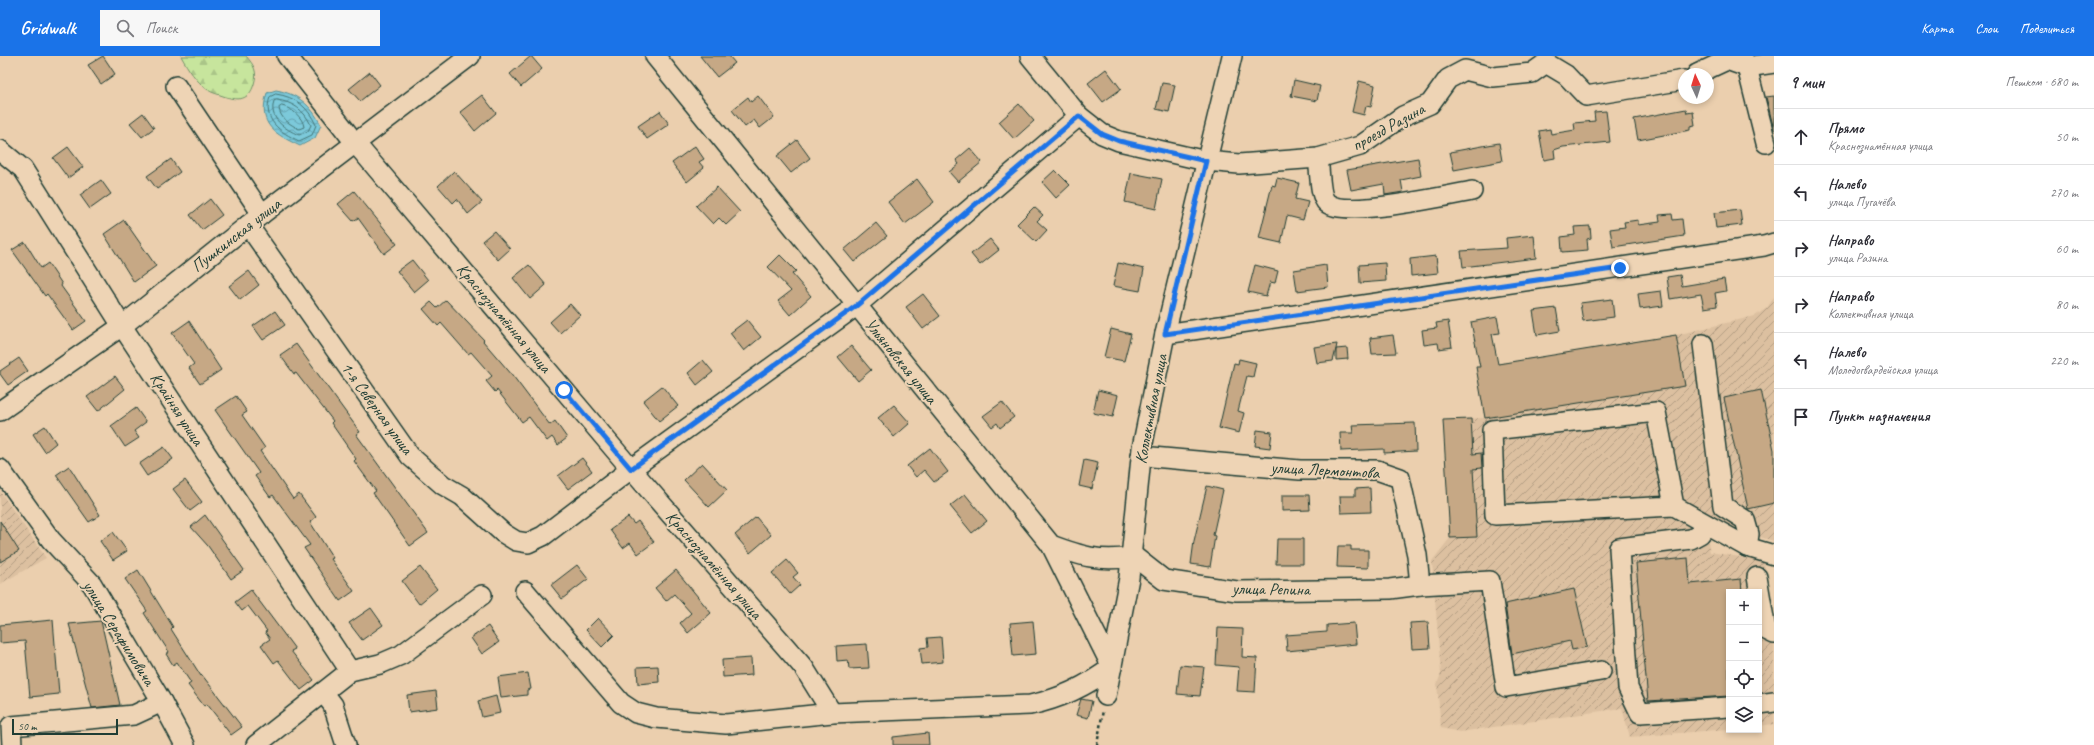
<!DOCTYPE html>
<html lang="ru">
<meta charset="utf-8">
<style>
:root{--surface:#fff;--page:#f7f7f7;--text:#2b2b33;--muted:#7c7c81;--line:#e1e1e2;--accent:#1a73e8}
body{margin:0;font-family:Caveat,sans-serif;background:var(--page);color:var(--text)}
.controls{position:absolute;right:12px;bottom:12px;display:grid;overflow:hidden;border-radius:0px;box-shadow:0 2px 6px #0003}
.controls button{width:36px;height:36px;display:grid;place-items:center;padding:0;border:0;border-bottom:1px solid var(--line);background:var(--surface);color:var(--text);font:20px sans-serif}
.compass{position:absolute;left:1678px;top:12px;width:36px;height:36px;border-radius:50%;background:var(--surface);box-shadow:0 2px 6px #0003;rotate:356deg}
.scale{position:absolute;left:12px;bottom:10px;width:106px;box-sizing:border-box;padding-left:4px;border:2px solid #1f3d34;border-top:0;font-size:11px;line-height:14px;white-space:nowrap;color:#1f3d34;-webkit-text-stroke:3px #eed4b5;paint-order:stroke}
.stop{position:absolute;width:12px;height:12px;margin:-9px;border:3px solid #1a73e8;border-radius:50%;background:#fff}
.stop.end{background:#1a73e8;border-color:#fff;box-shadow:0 1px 4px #0008}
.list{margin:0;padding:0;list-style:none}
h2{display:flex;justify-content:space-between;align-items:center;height:52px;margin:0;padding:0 16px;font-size:17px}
h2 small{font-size:13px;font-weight:400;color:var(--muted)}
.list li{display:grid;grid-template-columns:26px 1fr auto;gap:12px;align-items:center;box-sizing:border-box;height:56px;padding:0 16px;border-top:1px solid var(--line)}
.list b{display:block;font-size:15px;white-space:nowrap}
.list p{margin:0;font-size:13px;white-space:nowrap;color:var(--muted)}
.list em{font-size:13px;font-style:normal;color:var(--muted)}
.icon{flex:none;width:22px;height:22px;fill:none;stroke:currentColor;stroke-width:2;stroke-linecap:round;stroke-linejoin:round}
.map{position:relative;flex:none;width:1774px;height:689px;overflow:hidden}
header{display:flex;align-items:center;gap:24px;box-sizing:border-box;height:56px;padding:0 20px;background:var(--accent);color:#fff}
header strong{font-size:19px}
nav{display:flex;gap:22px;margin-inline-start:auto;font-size:14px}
.search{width:280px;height:36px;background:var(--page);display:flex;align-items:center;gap:10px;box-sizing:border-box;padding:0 14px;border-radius:0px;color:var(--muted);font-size:15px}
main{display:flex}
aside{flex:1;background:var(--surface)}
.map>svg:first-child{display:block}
</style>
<header>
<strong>Gridwalk</strong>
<div class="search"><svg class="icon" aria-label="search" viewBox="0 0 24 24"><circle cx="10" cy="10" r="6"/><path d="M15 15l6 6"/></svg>Поиск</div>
<nav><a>Карта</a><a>Слои</a><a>Поделиться</a></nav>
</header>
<main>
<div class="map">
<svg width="1774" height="689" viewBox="0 0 1774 689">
<defs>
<pattern id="industrial-furrows" width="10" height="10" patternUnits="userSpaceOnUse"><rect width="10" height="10" fill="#dcc0a0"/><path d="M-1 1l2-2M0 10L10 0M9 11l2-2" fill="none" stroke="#b29d83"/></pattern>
<pattern id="forest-firs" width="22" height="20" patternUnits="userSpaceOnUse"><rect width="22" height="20" fill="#c7e59d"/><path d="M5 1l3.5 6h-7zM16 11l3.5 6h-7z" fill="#aac588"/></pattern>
<pattern id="water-waves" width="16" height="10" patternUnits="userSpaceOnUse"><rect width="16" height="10" fill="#7cc9da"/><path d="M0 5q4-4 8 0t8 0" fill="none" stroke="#65a4b2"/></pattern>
</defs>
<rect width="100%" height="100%" fill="#ebcfae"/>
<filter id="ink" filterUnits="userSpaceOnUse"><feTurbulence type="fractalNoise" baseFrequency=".025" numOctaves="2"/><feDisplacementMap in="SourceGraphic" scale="8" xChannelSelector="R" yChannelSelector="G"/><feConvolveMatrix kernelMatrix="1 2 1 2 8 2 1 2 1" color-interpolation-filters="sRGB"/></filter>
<g filter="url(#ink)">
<g fill="url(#industrial-furrows)">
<path d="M 1774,241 L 1774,485 L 1734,474 L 1691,469 L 1708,485 L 1710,496 L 1764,505 L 1774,565 L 1774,668 L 1759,670 L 1759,536 L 1729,536 L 1729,673 L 1630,681 L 1622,652 L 1460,676 L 1441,672 L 1437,628 L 1441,618 L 1432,505 L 1450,482 L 1443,364 L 1484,362 L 1476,311 L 1676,279 L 1755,260 L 1767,252 Z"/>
<path d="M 0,435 L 46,502 L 0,528 Z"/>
</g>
<path fill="url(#forest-firs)" stroke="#739168" d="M 181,0 L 246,0 C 254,9 258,16 254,28 C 249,45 238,45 223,40 C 218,38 212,37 208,34 C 196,25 188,13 181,0 Z"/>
<path fill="url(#water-waves)" stroke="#579198" d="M 276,34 C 298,38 311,49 321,69 L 315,82 L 300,90 C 275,78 257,69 267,37 Z"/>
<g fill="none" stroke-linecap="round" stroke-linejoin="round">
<g stroke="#447576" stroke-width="1">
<path d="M 276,38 C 296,41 308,51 316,69 L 312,79 L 299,85 C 280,76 262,64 270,41 Z"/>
<path d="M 277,44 C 293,46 304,54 311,69 L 308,75 L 299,79 C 285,73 268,63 274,45 Z"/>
<path d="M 282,50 C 291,52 303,61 304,71 L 299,73 C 290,68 280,63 279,52 Z"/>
</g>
</g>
<g fill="#c6a885" stroke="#1f3d34">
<path d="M 103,0 L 115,18 L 101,28 L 88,9 Z"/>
<path d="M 531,0 L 542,13 L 521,31 L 510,18 Z"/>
<path d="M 700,0 L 729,0 L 735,7 L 717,21 Z"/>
<path d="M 1106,13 L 1121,33 L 1103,46 L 1088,27 Z"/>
<path d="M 370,16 L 380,29 L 360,45 L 349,33 Z"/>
<path d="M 1294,24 L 1320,30 L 1317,45 L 1291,40 Z"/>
<path d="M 1359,25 L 1375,29 L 1371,51 L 1366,50 L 1364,59 L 1352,56 Z"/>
<path d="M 1162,27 L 1175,29 L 1169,56 L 1156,53 Z"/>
<path d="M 482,39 L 496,57 L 475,75 L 460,56 Z"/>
<path d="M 758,40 L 774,61 L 760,72 L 754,64 L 745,71 L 732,54 L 748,41 L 751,46 Z"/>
<path d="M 1774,40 L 1774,74 L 1766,41 Z"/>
<path d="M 1019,48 L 1034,65 L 1014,83 L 999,66 Z"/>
<path d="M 1686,53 L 1687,57 L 1693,56 L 1695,69 L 1690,70 L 1690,74 L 1638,84 L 1634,63 Z"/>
<path d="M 660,55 L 669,68 L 647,83 L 638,70 Z"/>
<path d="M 1606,55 L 1610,86 L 1563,91 L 1554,94 L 1555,102 L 1544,104 L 1539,75 L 1550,73 L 1551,78 L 1575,74 L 1574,67 L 1595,65 L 1594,56 Z"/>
<path d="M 143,57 L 154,72 L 142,81 L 130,67 Z"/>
<path d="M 797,84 L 810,102 L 791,117 L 777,100 Z"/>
<path d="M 1499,87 L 1502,105 L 1454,114 L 1450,96 Z"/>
<path d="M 695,90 L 704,103 L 699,106 L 704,112 L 687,126 L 672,107 Z"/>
<path d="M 68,91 L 83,111 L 68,122 L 53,102 Z"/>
<path d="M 970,92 L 982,106 L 958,126 L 949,116 L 959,108 L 956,104 Z"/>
<path d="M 1418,102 L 1421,120 L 1401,124 L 1403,136 L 1385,139 L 1384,128 L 1351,134 L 1347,114 Z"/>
<path d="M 171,103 L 180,116 L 157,133 L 147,120 Z"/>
<path d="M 1055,114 L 1070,129 L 1056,142 L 1042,126 Z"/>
<path d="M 454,115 L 482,146 L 468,158 L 457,143 L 453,147 L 438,130 Z"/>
<path d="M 1131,117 L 1162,123 L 1156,153 L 1125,146 Z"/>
<path d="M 1277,122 L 1299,127 L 1295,143 L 1308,146 L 1303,164 L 1287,160 L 1281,187 L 1259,182 L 1272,129 L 1275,130 Z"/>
<path d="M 917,123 L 934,146 L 905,168 L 888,146 Z"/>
<path d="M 101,124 L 111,138 L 90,153 L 80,139 Z"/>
<path d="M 717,131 L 740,156 L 726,169 L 719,162 L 713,168 L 696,150 Z"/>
<path d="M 354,135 L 397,188 L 384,198 L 358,162 L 353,165 L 338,148 Z"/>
<path d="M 210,143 L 222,159 L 202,174 L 190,159 Z"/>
<path d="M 1034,151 L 1043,159 L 1037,165 L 1047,174 L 1036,186 L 1017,168 Z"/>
<path d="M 1740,154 L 1742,169 L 1716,172 L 1714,157 Z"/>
<path d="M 1672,158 L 1673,164 L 1682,163 L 1684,180 L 1613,191 L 1610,173 L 1625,171 L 1624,166 L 1638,164 L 1638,169 L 1660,166 L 1659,159 Z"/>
<path d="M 124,164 L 156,210 L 134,226 L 104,178 Z"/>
<path d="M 876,167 L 887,180 L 854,206 L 844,194 Z"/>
<path d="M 1590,170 L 1591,182 L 1587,183 L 1588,194 L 1562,196 L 1561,181 L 1575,179 L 1574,171 Z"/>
<path d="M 494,175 L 510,193 L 498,204 L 482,185 Z"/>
<path d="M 1534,179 L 1536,202 L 1463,211 L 1461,195 L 1507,192 L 1506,182 Z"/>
<path d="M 990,183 L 999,194 L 980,209 L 971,198 Z"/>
<path d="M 25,186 L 41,212 L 48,207 L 62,228 L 61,230 L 86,265 L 73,274 L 47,238 L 45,240 L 12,194 Z"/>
<path d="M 780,199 L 796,215 L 792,218 L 811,240 L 790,259 L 778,245 L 791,235 L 768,211 Z"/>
<path d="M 1436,200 L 1438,217 L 1411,220 L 1410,203 Z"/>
<path d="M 412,204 L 428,224 L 414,236 L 397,215 Z"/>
<path d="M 1118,207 L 1144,213 L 1140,235 L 1113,230 Z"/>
<path d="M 1385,207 L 1386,225 L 1360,227 L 1359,209 Z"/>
<path d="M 529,209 L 546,229 L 530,243 L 513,222 Z"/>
<path d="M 1255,209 L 1278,215 L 1275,227 L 1270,226 L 1266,240 L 1248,236 Z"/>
<path d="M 1326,209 L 1328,231 L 1297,235 L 1294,214 Z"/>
<path d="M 249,215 L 259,229 L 240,244 L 229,230 Z"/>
<path d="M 1680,219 L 1682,230 L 1724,223 L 1726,235 L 1715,237 L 1717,250 L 1704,252 L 1701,238 L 1670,243 L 1667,221 Z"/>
<path d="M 1661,235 L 1663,250 L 1640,253 L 1638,238 Z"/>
<path d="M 923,238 L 940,260 L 923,273 L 906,251 Z"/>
<path d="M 1612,243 L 1614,261 L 1583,265 L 1580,247 Z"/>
<path d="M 446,244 L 484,284 L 483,285 L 513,320 L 550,369 L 555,365 L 567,382 L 558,389 L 552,381 L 547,385 L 529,361 L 522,366 L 497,334 L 495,336 L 486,325 L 492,320 L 471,296 L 468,298 L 441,267 L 438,270 L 423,253 L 431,246 L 437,252 Z"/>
<path d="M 570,248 L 580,259 L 560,277 L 550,266 Z"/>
<path d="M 1556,252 L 1560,275 L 1537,279 L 1533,255 Z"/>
<path d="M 275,255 L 285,269 L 263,284 L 253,270 Z"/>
<path d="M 1497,261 L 1500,277 L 1492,278 L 1498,308 L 1676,279 L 1685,330 L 1485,362 L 1476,311 L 1480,311 L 1471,266 Z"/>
<path d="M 747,264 L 761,281 L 744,295 L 730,277 Z"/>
<path d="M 189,265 L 221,314 L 200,328 L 189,312 L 194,308 L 172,277 Z"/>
<path d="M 1448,265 L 1452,291 L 1439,293 L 1438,287 L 1424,289 L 1422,274 L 1437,272 L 1436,267 Z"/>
<path d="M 1111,273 L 1131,278 L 1124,305 L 1104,301 Z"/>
<path d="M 1393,279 L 1396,297 L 1372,298 L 1370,282 Z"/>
<path d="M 296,288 L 360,376 L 356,378 L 428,477 L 410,490 L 373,437 L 376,435 L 354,405 L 356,403 L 331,367 L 333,365 L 296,317 L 294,318 L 280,299 Z"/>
<path d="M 1337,288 L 1336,293 L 1347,292 L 1348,303 L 1336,304 L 1336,293 L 1333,305 L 1317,307 L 1314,291 Z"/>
<path d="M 851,290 L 871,314 L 858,325 L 838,301 Z"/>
<path d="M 19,302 L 28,315 L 8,329 L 0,318 L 0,315 Z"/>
<path d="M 1239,303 L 1256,307 L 1253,321 L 1247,320 L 1238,355 L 1244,357 L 1239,377 L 1219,372 L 1234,307 L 1238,308 Z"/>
<path d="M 703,304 L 713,316 L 697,329 L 688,317 Z"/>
<path d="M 115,320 L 125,333 L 98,355 L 87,341 Z"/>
<path d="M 662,330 L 678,350 L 659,365 L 643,345 Z"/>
<path d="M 1098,334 L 1118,339 L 1113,361 L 1093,357 Z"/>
<path d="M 1761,334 L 1774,394 L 1774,447 L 1748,453 L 1724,342 Z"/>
<path d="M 236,340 L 247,356 L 242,359 L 265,392 L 260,395 L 293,443 L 299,438 L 316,461 L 310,466 L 333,502 L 331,503 L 354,535 L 340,545 L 304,492 L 310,489 L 273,439 L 270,441 L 255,420 L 259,417 L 215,354 Z"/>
<path d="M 1002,346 L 1014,361 L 1000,372 L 997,367 L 992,371 L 983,360 Z"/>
<path d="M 894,349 L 910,367 L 894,381 L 878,362 Z"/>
<path d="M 136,352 L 146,366 L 134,375 L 139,382 L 125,391 L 111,370 Z"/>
<path d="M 1471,363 L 1473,398 L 1481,397 L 1482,412 L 1473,413 L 1477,481 L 1450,482 L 1443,364 Z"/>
<path d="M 1415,367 L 1416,395 L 1384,397 L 1384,393 L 1341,395 L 1340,377 L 1353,377 L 1352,369 Z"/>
<path d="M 45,370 L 56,387 L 45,396 L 33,378 Z"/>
<path d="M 1257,374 L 1272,376 L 1270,392 L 1255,390 Z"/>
<path d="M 164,391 L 173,403 L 147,420 L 139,408 Z"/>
<path d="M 930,392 L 948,416 L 934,426 L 924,414 L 916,421 L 907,410 Z"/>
<path d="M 582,402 L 592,415 L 568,433 L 558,420 Z"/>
<path d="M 1084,404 L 1098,407 L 1092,433 L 1079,430 Z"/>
<path d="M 702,407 L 727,434 L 709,451 L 684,424 Z"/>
<path d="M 69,410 L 100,459 L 89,466 L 56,419 Z"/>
<path d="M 185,424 L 202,446 L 190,455 L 173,433 Z"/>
<path d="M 1207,430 L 1223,434 L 1213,479 L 1215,480 L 1210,511 L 1191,508 L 1194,485 Z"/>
<path d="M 1370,432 L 1371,456 L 1341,457 L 1340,440 L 1355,440 L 1355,433 Z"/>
<path d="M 965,438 L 987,465 L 972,477 L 950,450 Z"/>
<path d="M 1282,439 L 1309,439 L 1310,454 L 1282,455 Z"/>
<path d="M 205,459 L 244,514 L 231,523 L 208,490 L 191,471 Z"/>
<path d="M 628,461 L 634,468 L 638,465 L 654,486 L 638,498 L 630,487 L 623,492 L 610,474 Z"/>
<path d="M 756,461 L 771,479 L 750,497 L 735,479 Z"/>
<path d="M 0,465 L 19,495 L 0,506 Z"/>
<path d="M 113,476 L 127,495 L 113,504 L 100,485 Z"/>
<path d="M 1277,483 L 1303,483 L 1303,508 L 1276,508 Z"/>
<path d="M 1338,490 L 1351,490 L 1351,494 L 1368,494 L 1368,512 L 1337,511 Z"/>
<path d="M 1688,502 L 1690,528 L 1741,523 L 1742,536 L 1729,536 L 1729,640 L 1648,645 L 1636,507 Z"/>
<path d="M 787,504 L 798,517 L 793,521 L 800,529 L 790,538 L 772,517 Z"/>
<path d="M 577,509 L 588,523 L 562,543 L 551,529 Z"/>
<path d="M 420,511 L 437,533 L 419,548 L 402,525 Z"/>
<path d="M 138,514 L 173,571 L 171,573 L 201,620 L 202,619 L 242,671 L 231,679 L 207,648 L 204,650 L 188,629 L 191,627 L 177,606 L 173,609 L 166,598 L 169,596 L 144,557 L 147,555 L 125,523 Z"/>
<path d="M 676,514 L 711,557 L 688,577 L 680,567 L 691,557 L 674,538 L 666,545 L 655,532 Z"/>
<path d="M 1574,533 L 1587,591 L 1572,594 L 1570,585 L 1512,598 L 1505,548 Z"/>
<path d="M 251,534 L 295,593 L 291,595 L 314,624 L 301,634 L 278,604 L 274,607 L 261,589 L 270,583 L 265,576 L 267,575 L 248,550 L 242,555 L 235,546 Z"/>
<path d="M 371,552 L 383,569 L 362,584 L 349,567 Z"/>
<path d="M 598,562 L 614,579 L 602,591 L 586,574 Z"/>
<path d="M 53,564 L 59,638 L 30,641 L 25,585 L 0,587 L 0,569 Z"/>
<path d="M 101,565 L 120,649 L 92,652 L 69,568 Z"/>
<path d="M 1033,565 L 1036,598 L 1013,600 L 1010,567 Z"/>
<path d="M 1428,566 L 1430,592 L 1412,593 L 1410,567 Z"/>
<path d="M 1354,567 L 1356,588 L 1287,595 L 1286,579 L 1327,576 L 1327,569 Z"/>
<path d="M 488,570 L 499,586 L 482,598 L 471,582 Z"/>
<path d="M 1218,572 L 1243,573 L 1242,601 L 1257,602 L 1255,636 L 1237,635 L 1239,611 L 1216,609 Z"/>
<path d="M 941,581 L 943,606 L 922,608 L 920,592 L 928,591 L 927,582 Z"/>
<path d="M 867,588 L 869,612 L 849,613 L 848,604 L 837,605 L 836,590 Z"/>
<path d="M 751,602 L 752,619 L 723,621 L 722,604 Z"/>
<path d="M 1180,609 L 1204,611 L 1200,640 L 1177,638 Z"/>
<path d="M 658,610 L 659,626 L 638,628 L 637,611 Z"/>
<path d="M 528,617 L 531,633 L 527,634 L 527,639 L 501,642 L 498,621 Z"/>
<path d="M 436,635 L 438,652 L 409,656 L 407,639 Z"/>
<path d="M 496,640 L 500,657 L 482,661 L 478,645 Z"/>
<path d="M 1081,643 L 1092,645 L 1088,662 L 1076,659 Z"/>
<path d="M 928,677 L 929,689 L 893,689 L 893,681 Z"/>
</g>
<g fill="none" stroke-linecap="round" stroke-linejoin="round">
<defs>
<g id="minor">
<path d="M 287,0 L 356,88 L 631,413 L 804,612 L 832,657"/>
<path d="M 655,0 L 1051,489 C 1081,500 1099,506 1131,501"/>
<path d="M 1030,0 L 1079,60 L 1102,78 L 1119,85 L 1206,105 L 1239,108 L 1318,102 L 1360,90 L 1403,60 L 1430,48 L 1448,23 L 1465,14 L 1493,21 L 1532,17 L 1546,7 L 1566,19 L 1586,40 L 1684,24"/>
<path d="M 1742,0 L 1747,11 L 1766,87"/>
<path d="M 1697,18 L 1727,4 L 1747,11 L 1774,7"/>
<path d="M 176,30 L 262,158"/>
<path d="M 0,94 L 23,113 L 122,270 L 350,615"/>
<path d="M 1318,102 C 1320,113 1319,140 1327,147 C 1345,162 1446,140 1472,135"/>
<path d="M 248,169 L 410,400 L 443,429 L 462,440 L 503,477 L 516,485 L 528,487 L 543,480 L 631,413 L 856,250 L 1079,60"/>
<path d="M 1165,278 L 1764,190 L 1774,187"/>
<path d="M 1703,288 L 1723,450 L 1745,464 L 1749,478 L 1747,491"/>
<path d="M 0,355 L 122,270 L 262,158 L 470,0"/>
<path d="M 1141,400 L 1300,414 L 1377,414 L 1400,422 L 1417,499 L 1420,529"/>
<path d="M 0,413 L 51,484 L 92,528 L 162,646 L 185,689"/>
<path d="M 1674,450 L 1656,356 L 1492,374 L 1495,459 L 1674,450 L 1747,491 L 1774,499"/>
<path d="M 1707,469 L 1700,478 L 1691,483 L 1619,492 L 1628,632 L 1640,657 L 1729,651"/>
<path d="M 1131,498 L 1164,524 L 1237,535 L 1390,533 L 1420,529 L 1490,525 L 1506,631 L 1601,615"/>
<path d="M 1757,521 L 1766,574 L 1774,578"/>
<path d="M 525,535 L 621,647 L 636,657 L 656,662 L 726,668 L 832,657 L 1030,649 C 1060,643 1087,630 1112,611 L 1051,489"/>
<path d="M 323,636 L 333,649 L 346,689"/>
<path d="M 1106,640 L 1129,522 L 1142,392 L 1165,278 L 1232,0"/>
<path d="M 1759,648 L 1774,646"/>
<path d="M 12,689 L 11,670 L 134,659 L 162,646"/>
<path d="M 256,689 L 350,615 L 380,608 L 401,599 L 482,539"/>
</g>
</defs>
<use href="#minor" stroke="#1f3d34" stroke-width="22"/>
<path stroke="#1f3d34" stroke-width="2.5" stroke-dasharray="3 3" stroke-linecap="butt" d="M 1097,689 L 1103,654"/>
<use href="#minor" stroke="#eed4b5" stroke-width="19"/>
</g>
</g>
<g fill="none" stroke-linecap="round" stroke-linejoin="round" filter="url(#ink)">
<path stroke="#1a73e8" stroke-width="5" d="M 564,334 L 631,413 L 856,250 L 1079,60 L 1102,78 L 1119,85 L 1206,105 L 1165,278 L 1620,212"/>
</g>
<g text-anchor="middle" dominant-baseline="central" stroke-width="4" stroke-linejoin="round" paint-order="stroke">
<g font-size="17" fill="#1f3d34" stroke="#eed4b5">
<text transform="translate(1388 71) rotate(-29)">проезд Разина</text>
<text transform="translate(236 179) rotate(-38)">Пушкинская улица</text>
<text transform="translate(504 262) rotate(50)">Краснознамённая улица</text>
<text transform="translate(901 305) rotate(51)">Ульяновская улица</text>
<text transform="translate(377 352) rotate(54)">1-я Северная улица</text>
<text transform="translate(177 353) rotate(57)">Крайняя улица</text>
<text transform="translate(1151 353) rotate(-79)">Коллективная улица</text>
<text transform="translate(1325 414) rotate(3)">улица Лермонтова</text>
<text transform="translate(714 509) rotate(49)">Краснознамённая улица</text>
<text transform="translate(1271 533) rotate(1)">улица Репина</text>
<text transform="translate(119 577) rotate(58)">улица Серафимовича</text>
</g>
</g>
</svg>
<div class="controls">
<button>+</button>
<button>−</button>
<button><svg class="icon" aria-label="locate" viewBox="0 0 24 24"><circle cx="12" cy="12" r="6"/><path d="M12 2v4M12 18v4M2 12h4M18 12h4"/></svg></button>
<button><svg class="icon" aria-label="layers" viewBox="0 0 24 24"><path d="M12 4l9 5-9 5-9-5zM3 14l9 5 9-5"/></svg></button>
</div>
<svg class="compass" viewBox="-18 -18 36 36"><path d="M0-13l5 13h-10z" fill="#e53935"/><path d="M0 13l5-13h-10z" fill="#7c7c81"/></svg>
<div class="scale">50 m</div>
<div class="stop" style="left:564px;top:334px"></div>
<div class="stop end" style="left:1620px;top:212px"></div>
</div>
<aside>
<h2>9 мин<small>Пешком · 680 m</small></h2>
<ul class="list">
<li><svg class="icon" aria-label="ahead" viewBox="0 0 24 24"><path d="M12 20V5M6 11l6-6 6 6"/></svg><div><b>Прямо</b><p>Краснознамённая улица</p></div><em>50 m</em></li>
<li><svg class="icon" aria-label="left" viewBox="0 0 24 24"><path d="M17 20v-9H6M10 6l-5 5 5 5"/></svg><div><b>Налево</b><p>улица Пугачёва</p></div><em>270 m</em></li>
<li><svg class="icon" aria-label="right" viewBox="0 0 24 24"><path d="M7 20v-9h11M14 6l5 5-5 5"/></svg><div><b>Направо</b><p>улица Разина</p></div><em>60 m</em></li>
<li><svg class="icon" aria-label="right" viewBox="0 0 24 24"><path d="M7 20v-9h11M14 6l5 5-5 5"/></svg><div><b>Направо</b><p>Коллективная улица</p></div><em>80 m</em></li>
<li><svg class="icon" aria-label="left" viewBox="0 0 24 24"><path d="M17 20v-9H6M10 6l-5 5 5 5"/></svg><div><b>Налево</b><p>Молодогвардейская улица</p></div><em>220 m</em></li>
<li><svg class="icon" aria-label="arrive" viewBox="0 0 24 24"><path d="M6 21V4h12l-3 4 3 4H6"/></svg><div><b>Пункт назначения</b></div></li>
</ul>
</aside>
</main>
